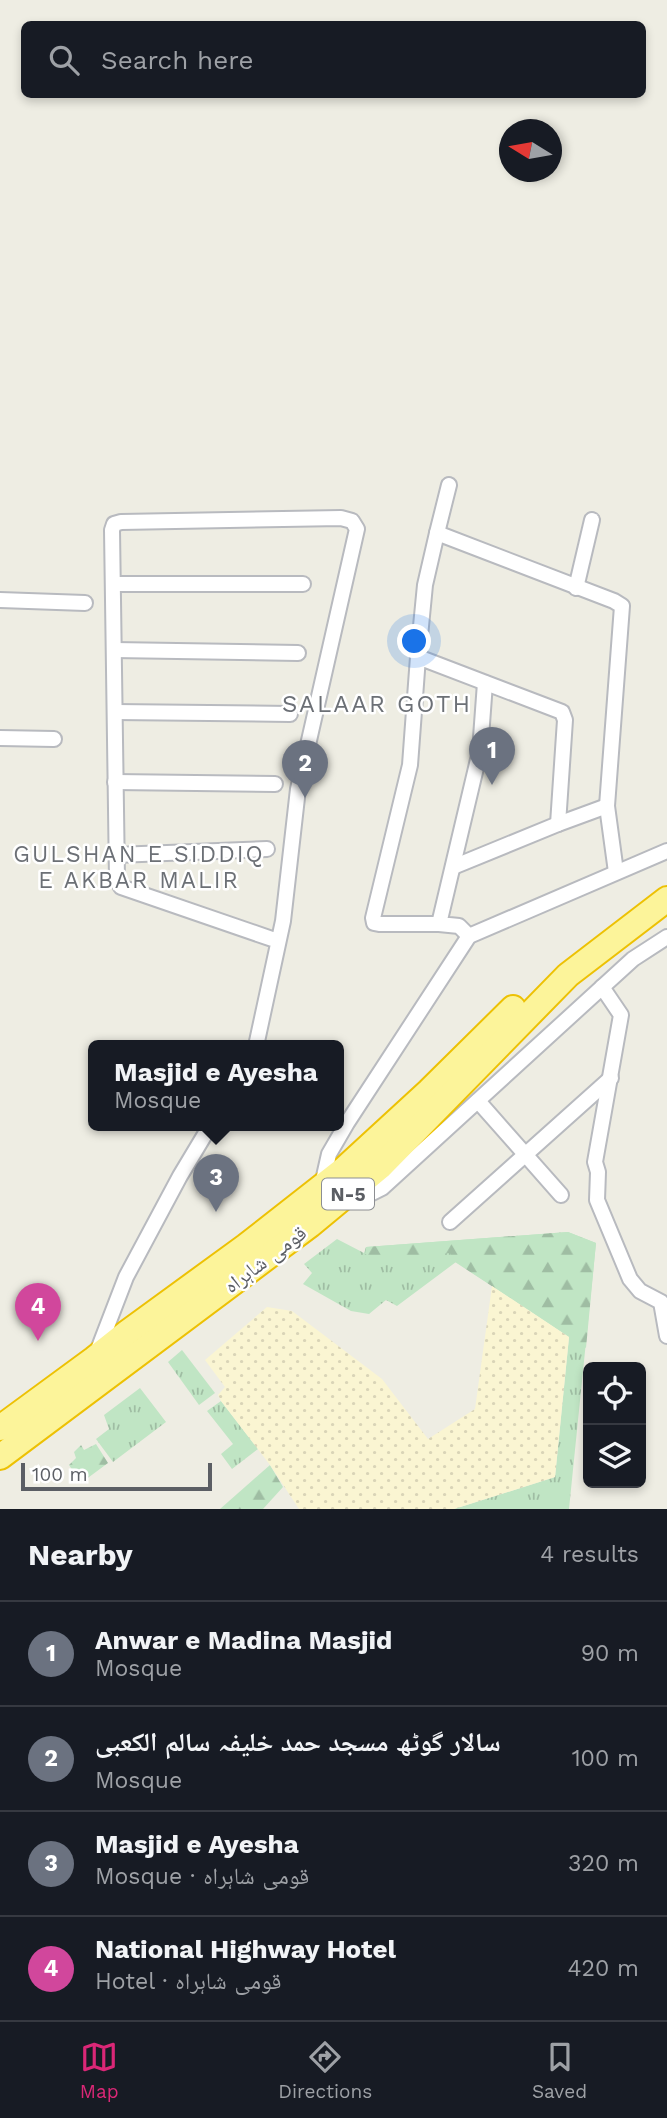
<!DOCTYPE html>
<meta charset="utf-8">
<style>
:root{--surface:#171b24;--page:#242831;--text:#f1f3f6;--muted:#9ea1a6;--line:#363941;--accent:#db2777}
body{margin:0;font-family:"Work Sans","Noto Naskh Arabic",sans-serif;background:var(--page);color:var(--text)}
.controls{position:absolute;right:21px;bottom:21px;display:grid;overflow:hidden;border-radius:10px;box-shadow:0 4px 10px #0003}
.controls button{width:63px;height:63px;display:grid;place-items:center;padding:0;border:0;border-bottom:2px solid var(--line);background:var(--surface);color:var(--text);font:35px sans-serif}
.compass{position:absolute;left:499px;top:119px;width:63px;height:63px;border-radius:50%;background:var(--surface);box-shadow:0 4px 10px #0003;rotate:281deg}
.scale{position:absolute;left:21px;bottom:18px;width:191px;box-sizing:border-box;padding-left:7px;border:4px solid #5b5e64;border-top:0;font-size:19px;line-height:24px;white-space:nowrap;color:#5b5e64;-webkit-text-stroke:5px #fff;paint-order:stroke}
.you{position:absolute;left:415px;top:642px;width:24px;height:24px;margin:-18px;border:5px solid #fff;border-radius:50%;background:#1a73e8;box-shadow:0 0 0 10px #1a73e833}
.badge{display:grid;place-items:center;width:46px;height:46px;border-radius:50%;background:var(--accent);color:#fff;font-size:23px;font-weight:700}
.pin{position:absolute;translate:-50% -58px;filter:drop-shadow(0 2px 4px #0008)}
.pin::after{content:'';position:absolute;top:37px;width:24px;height:21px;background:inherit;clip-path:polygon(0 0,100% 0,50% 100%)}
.popup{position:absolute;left:88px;top:1040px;width:256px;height:91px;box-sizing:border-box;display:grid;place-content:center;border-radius:10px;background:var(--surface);filter:drop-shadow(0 2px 5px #0005);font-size:23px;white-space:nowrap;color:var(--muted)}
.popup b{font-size:26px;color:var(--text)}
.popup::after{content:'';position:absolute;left:50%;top:100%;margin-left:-14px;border:14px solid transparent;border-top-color:var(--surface)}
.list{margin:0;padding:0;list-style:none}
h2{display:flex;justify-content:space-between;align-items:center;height:91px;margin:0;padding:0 28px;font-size:30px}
h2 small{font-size:23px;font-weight:400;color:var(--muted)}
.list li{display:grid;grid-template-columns:46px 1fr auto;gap:21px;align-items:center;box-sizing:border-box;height:105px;padding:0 28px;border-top:2px solid var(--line)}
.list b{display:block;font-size:26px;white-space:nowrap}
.list p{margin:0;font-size:23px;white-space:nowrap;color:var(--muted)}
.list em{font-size:23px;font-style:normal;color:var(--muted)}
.icon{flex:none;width:38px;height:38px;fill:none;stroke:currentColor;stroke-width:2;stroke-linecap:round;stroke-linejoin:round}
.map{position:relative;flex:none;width:667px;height:1509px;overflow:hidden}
.search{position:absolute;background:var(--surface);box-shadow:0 4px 10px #0003;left:21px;right:21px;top:21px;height:77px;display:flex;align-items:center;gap:18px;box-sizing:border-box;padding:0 24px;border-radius:10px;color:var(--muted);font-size:26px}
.sheet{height:511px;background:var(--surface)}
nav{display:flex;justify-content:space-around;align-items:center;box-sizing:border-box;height:98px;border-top:2px solid var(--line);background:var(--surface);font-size:19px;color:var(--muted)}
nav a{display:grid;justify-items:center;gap:4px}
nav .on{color:var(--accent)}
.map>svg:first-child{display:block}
</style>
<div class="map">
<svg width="667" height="1509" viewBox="0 0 667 1509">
<defs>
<pattern id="grass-tufts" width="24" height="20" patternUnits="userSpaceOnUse" patternTransform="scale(1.75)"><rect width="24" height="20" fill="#c0e5c4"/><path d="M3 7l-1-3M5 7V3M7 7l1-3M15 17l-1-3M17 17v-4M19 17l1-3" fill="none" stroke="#9fbda3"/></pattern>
<pattern id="forest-firs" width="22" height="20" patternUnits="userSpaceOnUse" patternTransform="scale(1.75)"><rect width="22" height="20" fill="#c0e5c4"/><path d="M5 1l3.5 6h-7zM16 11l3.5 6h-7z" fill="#9fbda3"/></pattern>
<pattern id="sand-dots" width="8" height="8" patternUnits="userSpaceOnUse" patternTransform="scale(1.75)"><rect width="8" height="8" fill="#faf5d2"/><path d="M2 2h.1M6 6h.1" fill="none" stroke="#d9d4b7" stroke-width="1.8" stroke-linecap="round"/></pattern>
</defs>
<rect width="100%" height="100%" fill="#eeede3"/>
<g fill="url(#grass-tufts)">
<path d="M 568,1232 L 596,1243 L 569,1509 L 454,1509 L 555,1477 L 569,1337 L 456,1262 L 397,1306 L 386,1300 L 369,1314 L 351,1311 L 303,1284 L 312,1273 L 304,1264 L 337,1239 L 364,1253 L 366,1247 Z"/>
<path d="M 182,1350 L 215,1393 L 199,1405 L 168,1362 Z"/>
<path d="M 140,1388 L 166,1422 L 113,1462 L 96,1439 L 109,1429 L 104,1415 Z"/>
<path d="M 221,1401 L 258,1449 L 232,1469 L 221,1454 L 233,1444 L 207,1411 Z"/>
</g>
<g fill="url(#forest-firs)">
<path d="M 568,1232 L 596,1243 L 586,1348 L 455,1262 L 450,1253 L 381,1262 L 365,1254 L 366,1247 Z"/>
<path d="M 96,1444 L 108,1463 L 81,1483 L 69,1465 L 76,1458 L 74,1452 L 81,1445 L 84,1450 Z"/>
<path d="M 270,1465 L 283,1487 L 263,1509 L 220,1509 Z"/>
</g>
<path fill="url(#sand-dots)" d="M 492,1286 L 569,1337 L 555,1477 L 454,1509 L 299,1509 L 270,1465 L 221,1401 L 218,1395 L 225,1387 L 205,1360 L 267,1307 L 292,1311 L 382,1379 L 428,1439 L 475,1409 Z"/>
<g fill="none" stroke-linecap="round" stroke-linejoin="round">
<defs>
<g id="minor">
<path d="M 437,533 L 449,485"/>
<path d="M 113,584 L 303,584"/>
<path d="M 576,588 L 592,520"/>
<path d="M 0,600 L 85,603"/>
<path d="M 114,650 L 298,653"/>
<path d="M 418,657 L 425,585 L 437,533 L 614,601 L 622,606 L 607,806 L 616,872"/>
<path d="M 115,712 L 290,714"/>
<path d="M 0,738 L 54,739"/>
<path d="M 115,782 L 275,784"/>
<path d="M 116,855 L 267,849"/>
<path d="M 453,867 L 558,824 L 607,806"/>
<path d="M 439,924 L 379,924 L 374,923 L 373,918 L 410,765 L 418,657 L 562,712 L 565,720 L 558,824"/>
<path d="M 469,936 L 459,926 L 439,924 L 480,751 L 485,683"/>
<path d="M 602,987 L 621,1015 L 595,1162 L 598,1172 L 597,1200 L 630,1279 L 640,1291 L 661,1302 L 667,1336"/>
<path d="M 256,1046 L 283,921 L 298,789 L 357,529 L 352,521 L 341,518 L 121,522 L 114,524 L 112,530 L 117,879 L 121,887 L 278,941"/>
<path d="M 478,1101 L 561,1195"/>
<path d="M 322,1185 L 329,1154 L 347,1123 L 469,936 L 667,851"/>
<path d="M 349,1197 L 368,1195 L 382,1188 L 633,959 L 667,937"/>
<path d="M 450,1222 L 611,1078"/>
<path d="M 96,1355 L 126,1277 L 180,1176 L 210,1126"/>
</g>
<g id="trunk">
<path d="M 0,1428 L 94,1359 L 128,1332 L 246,1246 L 343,1170 L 429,1091 L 513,1008"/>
<path d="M 0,1457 L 310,1225 L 380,1167 L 568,975 L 667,899"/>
</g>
</defs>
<use href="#minor" stroke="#b8babf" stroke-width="18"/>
<use href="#trunk" stroke="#edc104" stroke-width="28"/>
<use href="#minor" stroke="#fff" stroke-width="14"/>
<use href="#trunk" stroke="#fcf49a" stroke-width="24"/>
</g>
<g text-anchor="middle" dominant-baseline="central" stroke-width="5" stroke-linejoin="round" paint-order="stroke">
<rect fill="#fff" stroke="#8c8e92" stroke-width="2" x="322" y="1178.5" width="52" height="31" rx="5"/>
<g font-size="19" font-weight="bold" fill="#5b5e64">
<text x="348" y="1194">N-5</text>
</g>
<g font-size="21" fill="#5b5e64" stroke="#fff">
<text transform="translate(265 1259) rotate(-37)">قومی شاہراہ</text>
</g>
<g font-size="23" letter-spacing="2" fill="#6c7076" stroke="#fff">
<text x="139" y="854">GULSHAN E SIDDIQ<tspan x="139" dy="26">E AKBAR MALIR</tspan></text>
</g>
<g font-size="24" letter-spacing="2" fill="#6c7076" stroke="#fff">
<text x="377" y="704">SALAAR GOTH</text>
</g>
</g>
</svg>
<div class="controls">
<button><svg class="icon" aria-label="locate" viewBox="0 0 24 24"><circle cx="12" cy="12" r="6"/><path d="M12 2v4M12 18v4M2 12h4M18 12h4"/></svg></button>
<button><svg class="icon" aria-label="layers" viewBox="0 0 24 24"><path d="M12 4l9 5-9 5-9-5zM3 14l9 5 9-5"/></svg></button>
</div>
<svg class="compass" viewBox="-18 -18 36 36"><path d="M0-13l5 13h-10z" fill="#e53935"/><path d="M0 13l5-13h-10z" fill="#9ea1a6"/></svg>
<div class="scale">100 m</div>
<div class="you"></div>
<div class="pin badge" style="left:492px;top:785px;background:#6b7280">1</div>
<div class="pin badge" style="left:305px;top:798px;background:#6b7280">2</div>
<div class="pin badge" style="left:216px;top:1212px;background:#6b7280">3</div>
<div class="popup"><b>Masjid e Ayesha</b>Mosque</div>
<div class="pin badge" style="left:38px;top:1341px;background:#d1479c">4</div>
<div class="search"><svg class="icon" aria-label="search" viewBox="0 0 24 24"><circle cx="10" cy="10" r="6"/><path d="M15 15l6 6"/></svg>Search here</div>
</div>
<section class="sheet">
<h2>Nearby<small>4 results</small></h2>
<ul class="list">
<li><span class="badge" style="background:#6b7280">1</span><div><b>Anwar e Madina Masjid</b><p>Mosque</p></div><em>90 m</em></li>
<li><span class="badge" style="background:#6b7280">2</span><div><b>سالار گوٹھ مسجد حمد خلیفہ سالم الکعبی</b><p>Mosque</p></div><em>100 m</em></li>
<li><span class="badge" style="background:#6b7280">3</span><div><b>Masjid e Ayesha</b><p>Mosque · قومی شاہراہ</p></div><em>320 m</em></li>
<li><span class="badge" style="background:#d1479c">4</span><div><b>National Highway Hotel</b><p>Hotel · قومی شاہراہ</p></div><em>420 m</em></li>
</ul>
</section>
<nav>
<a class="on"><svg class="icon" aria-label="map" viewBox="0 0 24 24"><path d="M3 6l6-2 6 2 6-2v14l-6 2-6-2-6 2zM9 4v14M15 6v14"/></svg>Map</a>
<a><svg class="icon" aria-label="directions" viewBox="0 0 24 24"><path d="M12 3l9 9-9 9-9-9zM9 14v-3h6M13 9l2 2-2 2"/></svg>Directions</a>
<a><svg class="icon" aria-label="saved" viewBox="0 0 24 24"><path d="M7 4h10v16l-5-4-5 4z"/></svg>Saved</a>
</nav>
